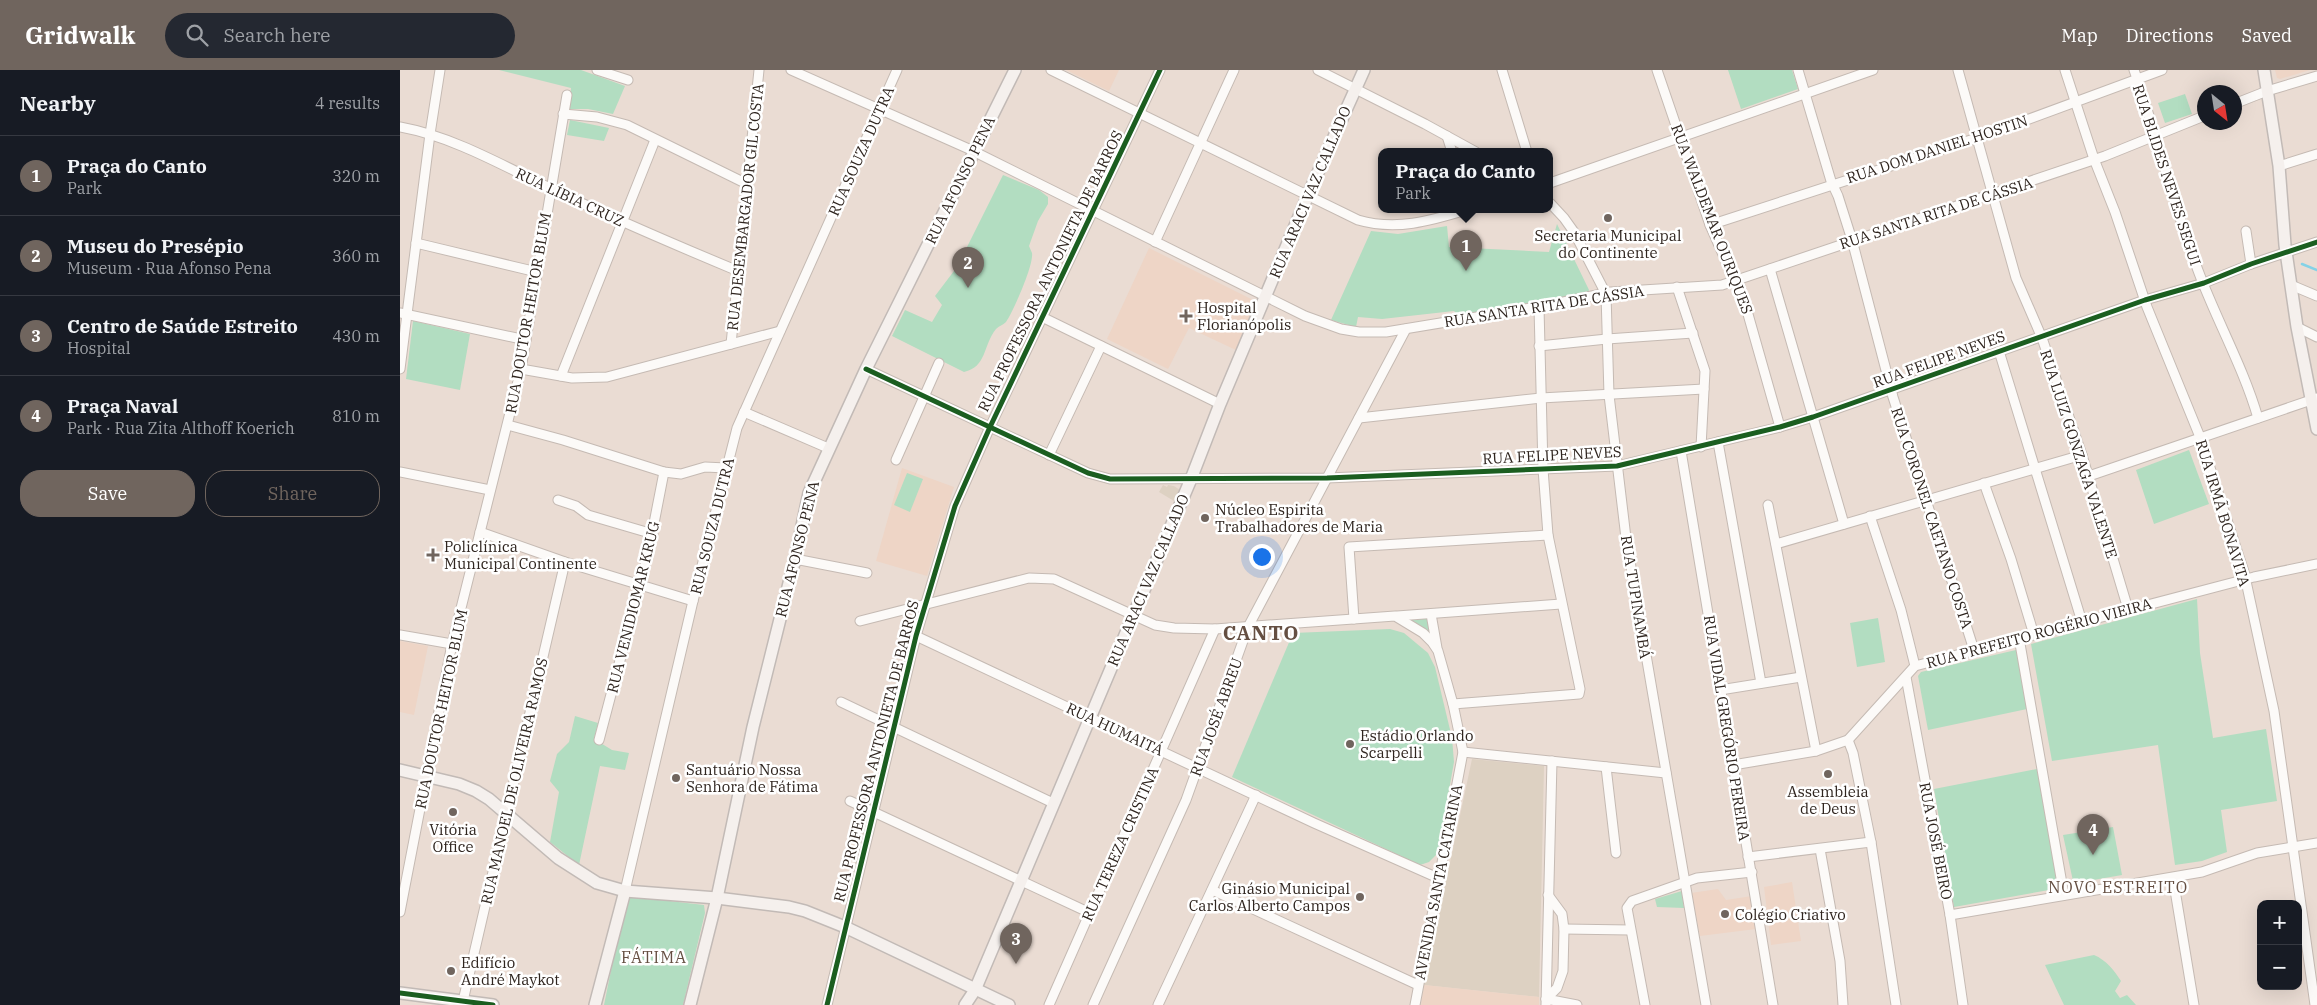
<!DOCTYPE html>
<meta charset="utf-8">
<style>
:root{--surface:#171b24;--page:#242831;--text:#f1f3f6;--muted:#9ea1a6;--line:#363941;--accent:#70655e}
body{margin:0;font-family:"IBM Plex Serif",serif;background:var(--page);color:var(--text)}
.controls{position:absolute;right:15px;bottom:15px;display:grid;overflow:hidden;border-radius:10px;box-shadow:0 5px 20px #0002}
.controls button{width:45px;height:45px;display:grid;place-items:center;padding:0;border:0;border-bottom:1px solid var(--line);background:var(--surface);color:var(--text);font:25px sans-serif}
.compass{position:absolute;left:1797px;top:15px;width:45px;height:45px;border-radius:50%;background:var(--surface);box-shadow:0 5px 20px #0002;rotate:150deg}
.you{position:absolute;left:861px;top:486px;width:18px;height:18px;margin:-12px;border:4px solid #fff;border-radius:50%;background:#1a73e8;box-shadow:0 0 0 8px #1a73e833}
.badge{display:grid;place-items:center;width:32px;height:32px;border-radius:50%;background:var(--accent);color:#fff;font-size:16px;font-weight:700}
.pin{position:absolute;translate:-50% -41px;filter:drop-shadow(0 1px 2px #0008)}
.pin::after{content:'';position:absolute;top:26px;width:18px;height:15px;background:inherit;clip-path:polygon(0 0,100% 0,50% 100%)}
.popup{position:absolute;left:978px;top:78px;width:175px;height:65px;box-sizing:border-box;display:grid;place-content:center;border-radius:10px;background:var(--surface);filter:drop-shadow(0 1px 4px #0005);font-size:16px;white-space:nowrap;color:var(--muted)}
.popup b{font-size:19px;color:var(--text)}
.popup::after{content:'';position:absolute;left:50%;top:100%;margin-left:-10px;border:10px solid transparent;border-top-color:var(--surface)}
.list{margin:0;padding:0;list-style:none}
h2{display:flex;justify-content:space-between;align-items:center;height:65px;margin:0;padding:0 20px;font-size:21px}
h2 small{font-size:16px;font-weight:400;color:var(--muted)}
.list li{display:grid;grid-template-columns:32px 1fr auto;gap:15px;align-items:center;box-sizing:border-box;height:80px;padding:0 20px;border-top:1px solid var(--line)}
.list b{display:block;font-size:19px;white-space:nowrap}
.list p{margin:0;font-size:16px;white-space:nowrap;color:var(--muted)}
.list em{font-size:16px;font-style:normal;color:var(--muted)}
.actions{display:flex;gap:10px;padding:15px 20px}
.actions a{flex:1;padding:11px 0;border:1px solid var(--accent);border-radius:20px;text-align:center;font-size:18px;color:var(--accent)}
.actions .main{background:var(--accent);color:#fff}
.icon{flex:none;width:28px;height:28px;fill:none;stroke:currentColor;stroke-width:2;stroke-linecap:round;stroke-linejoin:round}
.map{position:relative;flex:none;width:1917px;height:935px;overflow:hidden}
header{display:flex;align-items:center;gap:30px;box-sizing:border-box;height:70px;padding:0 25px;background:var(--accent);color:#fff}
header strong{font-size:24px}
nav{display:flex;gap:28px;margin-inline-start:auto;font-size:18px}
.search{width:350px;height:45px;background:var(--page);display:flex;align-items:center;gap:12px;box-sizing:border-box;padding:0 18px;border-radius:28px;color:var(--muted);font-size:19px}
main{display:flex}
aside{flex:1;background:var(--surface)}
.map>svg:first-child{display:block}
</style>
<header>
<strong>Gridwalk</strong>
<div class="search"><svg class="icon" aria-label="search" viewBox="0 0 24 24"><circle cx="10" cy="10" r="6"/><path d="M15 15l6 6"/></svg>Search here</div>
<nav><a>Map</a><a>Directions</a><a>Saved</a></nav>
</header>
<main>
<aside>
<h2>Nearby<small>4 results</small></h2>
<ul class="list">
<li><span class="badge">1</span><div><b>Praça do Canto</b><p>Park</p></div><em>320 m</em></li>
<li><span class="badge">2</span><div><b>Museu do Presépio</b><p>Museum · Rua Afonso Pena</p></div><em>360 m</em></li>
<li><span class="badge">3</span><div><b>Centro de Saúde Estreito</b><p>Hospital</p></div><em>430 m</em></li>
<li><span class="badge">4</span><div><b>Praça Naval</b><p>Park · Rua Zita Althoff Koerich</p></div><em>810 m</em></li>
</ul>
<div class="actions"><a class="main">Save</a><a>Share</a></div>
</aside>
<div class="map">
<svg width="1917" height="935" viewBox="0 0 1917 935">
<rect width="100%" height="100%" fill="#eadcd3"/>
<g fill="#ddd1c2">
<path d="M 763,415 L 767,417 L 768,415 L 774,416 L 780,420 L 774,431 L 759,422 Z"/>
<path d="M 1072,689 L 1144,696 L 1139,927 L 1024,915 Z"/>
</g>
<g fill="#eed5c6">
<path d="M 666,0 L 719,0 L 709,21 Z"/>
<path d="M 1875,0 L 1910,0 L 1880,9 L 1877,8 Z"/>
<path d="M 749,178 L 859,233 L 838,281 L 789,258 L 768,299 L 707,269 Z"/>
<path d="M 502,398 L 554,417 L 527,506 L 476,491 Z"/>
<path d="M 0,571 L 28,576 L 14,645 L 0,642 Z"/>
<path d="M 1392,812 L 1401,871 L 1371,875 L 1364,817 Z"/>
<path d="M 1318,819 L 1326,830 L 1352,826 L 1356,859 L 1300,866 L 1291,823 Z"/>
<path d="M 1024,915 L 1139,927 L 1139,935 L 1021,935 Z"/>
</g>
<g fill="#b2ddc1">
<path d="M 99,0 L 181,0 L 225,16 L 213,44 L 188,39 L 169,39 L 171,18 Z"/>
<path d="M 1328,0 L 1392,0 L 1398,19 L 1341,39 Z"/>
<path d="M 1785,24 L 1792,44 L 1765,53 L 1758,33 Z"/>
<path d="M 170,50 L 209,58 L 204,71 L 167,65 Z"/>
<path d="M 603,105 L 639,120 L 648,127 L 648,134 L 638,151 L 629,176 C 630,178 631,181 632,183 C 634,195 613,242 606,252 C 603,255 599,256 596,259 C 583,275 587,297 564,302 L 492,266 L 505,240 L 532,252 L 542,235 L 535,226 L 557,197 Z"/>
<path d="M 1157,154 L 1189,220 L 1188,223 L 1058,245 L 1054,241 L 982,249 L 958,247 L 956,257 L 931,250 L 971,161 L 998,164 L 1047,156 L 1049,177 L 1149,182 Z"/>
<path d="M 13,251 L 70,264 L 60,320 L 6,309 Z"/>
<path d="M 1789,380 L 1809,434 L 1754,454 L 1736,400 Z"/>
<path d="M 507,403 L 523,409 L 510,442 L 494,435 Z"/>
<path d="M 1797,529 L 1800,583 L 1813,668 L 1866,659 L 1877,731 L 1821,740 L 1827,782 L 1802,791 L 1775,795 L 1758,675 L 1652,691 L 1631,574 Z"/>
<path d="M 1028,546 L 1032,565 L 1005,547 Z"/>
<path d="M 1478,548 L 1485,592 L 1457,597 L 1450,553 Z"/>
<path d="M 990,559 L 1004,563 L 1028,583 L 1035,597 L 1052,668 L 1054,692 L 1038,783 L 1029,792 L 1020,795 L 832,707 L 893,563 Z"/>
<path d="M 1616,580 L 1627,639 L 1528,660 L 1518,606 L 1521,602 Z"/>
<path d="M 175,646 L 198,653 L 194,669 L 212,680 L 229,683 L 225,700 L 200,696 L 179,795 L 150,772 L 159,722 L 150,711 L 157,684 L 169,672 Z"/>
<path d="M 1637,699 L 1660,818 L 1554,837 L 1534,719 Z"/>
<path d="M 1713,757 L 1722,805 L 1676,813 L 1673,811 L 1663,765 Z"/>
<path d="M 1282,821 L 1284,838 L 1257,837 L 1255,829 Z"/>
<path d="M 226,826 L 304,835 L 305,843 L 283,935 L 204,935 Z"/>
<path d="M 1694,885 C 1706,890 1714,900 1721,911 L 1715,921 L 1720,928 L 1727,925 L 1736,935 L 1664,935 L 1645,895 Z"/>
</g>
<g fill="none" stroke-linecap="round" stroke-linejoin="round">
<path stroke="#84d2e7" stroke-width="2.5" d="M 1902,194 L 1917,200"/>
<defs>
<g id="minor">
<path d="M 197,0 L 228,10"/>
<path d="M 391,0 L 569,79 L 905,246 L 941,259 L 959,262 L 986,262 L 1149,235 L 1211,222 L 1322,215 L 1705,86 L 1804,46"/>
<path d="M 651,0 L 958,150 C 996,161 1030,151 1066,140"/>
<path d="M 918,0 L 1025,54 L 1076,82"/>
<path d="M 1102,0 L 1127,82"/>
<path d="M 1257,0 L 1310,155 L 1332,205 L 1340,216 L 1380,357"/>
<path d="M 1398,0 L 1431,111 L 1438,126 L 1452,170 L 1493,327 L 1574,580"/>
<path d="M 1558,0 L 1616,208 L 1642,268 L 1682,385 L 1728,539"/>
<path d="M 1665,0 L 1694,89 L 1715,142 L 1747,237 L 1800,367 L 1844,502 L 1874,641 L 1915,935"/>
<path d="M 1734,0 C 1758,67 1773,136 1799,203 C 1817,251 1844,299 1858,348"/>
<path d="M 1834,34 L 1867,21 L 1917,6"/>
<path d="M 163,44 L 197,47 L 227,55 L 347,114"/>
<path d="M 0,57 C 55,67 107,98 158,122 C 217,150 278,176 338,201"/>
<path d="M 1047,66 L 1052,82"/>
<path d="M 1879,96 L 1917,84"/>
<path d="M 1150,113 L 1473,0"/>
<path d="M 1150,133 L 1164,148 L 1174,162 L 1206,224 L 1209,325 L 1226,468 L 1306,935"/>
<path d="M 1310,155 L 1583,66 L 1762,0"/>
<path d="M 1846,161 L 1851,194"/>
<path d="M 755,172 L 834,0"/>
<path d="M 16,173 L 137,202"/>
<path d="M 1370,199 L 1444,454"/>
<path d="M 1891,215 L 1917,226"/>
<path d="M 1277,217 L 1305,301 L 1301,377"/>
<path d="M 0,243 L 126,270"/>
<path d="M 642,247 L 820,334"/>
<path d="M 1897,257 L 1917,267"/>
<path d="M 331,274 L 359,0"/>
<path d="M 1139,276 L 1207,269 L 1293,263"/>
<path d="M 1599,281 L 1682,552"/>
<path d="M 0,299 L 30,64 L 40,0"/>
<path d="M 121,299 L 172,308 L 207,307 L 380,261"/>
<path d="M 466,299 L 688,403 L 710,409 L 927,408 L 1217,396 L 1380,357 L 1413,347 L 1745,230 L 1804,213 L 1851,194 L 1917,172"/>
<path d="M 161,306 L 255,70"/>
<path d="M 344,342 L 428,378"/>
<path d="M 959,348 L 1141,328 L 1304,319"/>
<path d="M 108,355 L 163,370 L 264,402 L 281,404 L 305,397 L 326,398"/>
<path d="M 1318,372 L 1361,613"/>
<path d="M 1281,381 L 1373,935"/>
<path d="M 649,385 L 701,276"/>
<path d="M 496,390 L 539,293"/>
<path d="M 0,402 L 90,420"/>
<path d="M 1689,406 L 1917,328"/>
<path d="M 1584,413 L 1611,489 L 1634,565"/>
<path d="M 158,430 L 176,436 L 188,445 L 253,464"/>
<path d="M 1368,435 L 1416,681"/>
<path d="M 1470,446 L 1501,540 L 1515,596"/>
<path d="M 80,462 L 165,492 L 293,531"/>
<path d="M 1376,474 L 1682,385"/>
<path d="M 395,489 L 467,503"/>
<path d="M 1031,544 L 1037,578"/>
<path d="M 997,546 L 1161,534"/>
<path d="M 954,549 L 949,477 L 1148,465"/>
<path d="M 460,551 L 629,508 L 654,509 L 755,555 L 774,558 L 815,559 L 995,546 L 1023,563 L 1032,572 L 1038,581 L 1053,634 L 1063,682 L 1015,935"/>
<path d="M 0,565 L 52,574"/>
<path d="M 516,566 L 914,753 L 1038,808"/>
<path d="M 1619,568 L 1664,825"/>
<path d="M 1506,607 L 1550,845 L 1563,935"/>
<path d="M 1320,620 L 1401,607"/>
<path d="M 441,632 L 653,733"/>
<path d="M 1053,634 L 1179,624 L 1180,619 L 1148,465 L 1143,399 L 1139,237"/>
<path d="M 199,670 L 248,484 L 264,402"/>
<path d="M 1448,670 L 1453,683 L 1471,772 L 1496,935"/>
<path d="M 1063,682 L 1266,703"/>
<path d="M 1333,695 L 1416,681 L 1448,670 L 1515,596 L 1854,507 L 1917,494"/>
<path d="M 1206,697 L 1216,783"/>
<path d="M 450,731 L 690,843"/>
<path d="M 1420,779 L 1440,891 L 1443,935"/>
<path d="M 1348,787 L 1471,772"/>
<path d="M 1773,808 L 1794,935"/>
<path d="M 812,820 L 1018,915"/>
<path d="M 225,821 L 293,531 L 337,358 L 497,0"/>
<path d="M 0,842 L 52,574 L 121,299 L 167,25"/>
<path d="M 1550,845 L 1802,802 L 1857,783 L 1917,773"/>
<path d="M 1164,859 L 1230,860"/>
<path d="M 1146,929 L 1157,918 L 1163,901 L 1164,859 L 1162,844 L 1148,825"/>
<path d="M 1146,929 L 1177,935"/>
<path d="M 63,931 L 165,492"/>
<path d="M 427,935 L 516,566 L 555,436 L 590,357 L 760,0"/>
<path d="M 649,935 L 815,559"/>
<path d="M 693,935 L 786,730 L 848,557 L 1006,259"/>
<path d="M 758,935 L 856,725"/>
<path d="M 1146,935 L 1152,691"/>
<path d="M 1245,935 L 1227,838 L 1232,831 L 1297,808 L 1352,802"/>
</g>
<g id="major">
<path d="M 1864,0 L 1879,96 L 1885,175 L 1897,257 L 1917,359"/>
<path d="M 0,700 L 59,714 L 76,721 L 89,729 L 158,788 L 197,813 L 225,821 L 317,828 L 389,837 L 405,841 L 445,857 L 609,935"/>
<path d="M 0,923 L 93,935"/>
<path d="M 195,935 L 225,821"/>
<path d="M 290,935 L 317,828 L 353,657 L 395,489 L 409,423 L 466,299 L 615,0"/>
<path d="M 565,935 L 575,920 L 791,409 L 820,334 L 911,118 L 964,0"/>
</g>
</defs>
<use href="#minor" stroke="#c5bab3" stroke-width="11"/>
<use href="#major" stroke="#c2bab6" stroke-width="14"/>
<use href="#minor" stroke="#fcfaf8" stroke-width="9"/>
<use href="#major" stroke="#f5f0ed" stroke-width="11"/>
<defs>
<g id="cycleway">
<path d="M 466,299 L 688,403 L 710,409 L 927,408 L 1217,396 L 1380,357 L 1413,347 L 1745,230 L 1804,213 L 1851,194 L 1917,172"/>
<path d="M 0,923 L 93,935"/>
<path d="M 427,935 L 516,566 L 555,436 L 590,357 L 760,0"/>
</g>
</defs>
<use href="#cycleway" stroke="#fff" stroke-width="8"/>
<use href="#cycleway" stroke="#1b5e20" stroke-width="5"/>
</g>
<g fill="#70655e" stroke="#fff" stroke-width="2">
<circle cx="1208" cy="148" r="5"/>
<path d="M783.5 238.5h5v5h5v5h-5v5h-5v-5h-5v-5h5z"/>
<circle cx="805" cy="448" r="5"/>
<path d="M30.5 477.5h5v5h5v5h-5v5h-5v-5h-5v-5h5z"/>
<circle cx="950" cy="674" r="5"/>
<circle cx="1428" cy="704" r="5"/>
<circle cx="276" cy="708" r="5"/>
<circle cx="53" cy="742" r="5"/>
<circle cx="960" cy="827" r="5"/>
<circle cx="1325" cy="844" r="5"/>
<circle cx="51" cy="901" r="5"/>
</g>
<g text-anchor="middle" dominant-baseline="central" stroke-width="5" stroke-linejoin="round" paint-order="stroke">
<g font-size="15" fill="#2f251f" stroke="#fff">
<text transform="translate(1537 79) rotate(-18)">RUA DOM DANIEL HOSTIN</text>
<text transform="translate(461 81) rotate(-66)">RUA SOUZA DUTRA</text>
<text transform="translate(1767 105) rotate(72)">RUA BLIDES NEVES SEGUI</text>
<text transform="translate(560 110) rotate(-64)">RUA AFONSO PENA</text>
<text transform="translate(910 122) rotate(-67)">RUA ARACI VAZ CALLADO</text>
<text transform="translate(170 127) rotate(25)">RUA LÍBIA CRUZ</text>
<text transform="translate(345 137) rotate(-84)">RUA DESEMBARGADOR GIL COSTA</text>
<text transform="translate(1536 143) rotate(-18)">RUA SANTA RITA DE CÁSSIA</text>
<text transform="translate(1312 149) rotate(69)">RUA WALDEMAR OURIQUES</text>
<text transform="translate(650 201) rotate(-64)">RUA PROFESSORA ANTONIETA DE BARROS</text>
<text transform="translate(1144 236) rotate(-9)">RUA SANTA RITA DE CÁSSIA</text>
<text transform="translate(128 243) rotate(-80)">RUA DOUTOR HEITOR BLUM</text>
<text transform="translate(1539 289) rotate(-20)">RUA FELIPE NEVES</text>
<text transform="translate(1679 384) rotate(72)">RUA LUIZ GONZAGA VALENTE</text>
<text transform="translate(1152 385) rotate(-3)">RUA FELIPE NEVES</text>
<text transform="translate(1823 443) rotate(73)">RUA IRMÃ BONAVITA</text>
<text transform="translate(1532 448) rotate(72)">RUA CORONEL CAETANO COSTA</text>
<text transform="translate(312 456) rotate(-76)">RUA SOUZA DUTRA</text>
<text transform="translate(397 479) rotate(-76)">RUA AFONSO PENA</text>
<text transform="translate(748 510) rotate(-67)">RUA ARACI VAZ CALLADO</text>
<text transform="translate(1236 527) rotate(81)">RUA TUPINAMBÁ</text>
<text transform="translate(233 537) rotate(-76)">RUA VENIDIOMAR KRUG</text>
<text transform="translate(1639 563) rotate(-15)">RUA PREFEITO ROGÉRIO VIEIRA</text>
<text transform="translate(41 639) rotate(-78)">RUA DOUTOR HEITOR BLUM</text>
<text transform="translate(816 647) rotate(-70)">RUA JOSÉ ABREU</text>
<text transform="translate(1327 658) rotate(81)">RUA VIDAL GREGÓRIO PEREIRA</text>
<text transform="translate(715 659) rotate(25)">RUA HUMAITÁ</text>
<text transform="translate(476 681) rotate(-76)">RUA PROFESSORA ANTONIETA DE BARROS</text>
<text transform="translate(114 711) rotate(-77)">RUA MANOEL DE OLIVEIRA RAMOS</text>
<text transform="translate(1536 771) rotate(79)">RUA JOSÉ BEIRO</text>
<text transform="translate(720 774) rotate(-66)">RUA TEREZA CRISTINA</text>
<text transform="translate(1038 812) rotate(-79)">AVENIDA SANTA CATARINA</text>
</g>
<g font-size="15" fill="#2f251f" stroke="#fff" text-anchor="start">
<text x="1208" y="165" text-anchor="middle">Secretaria Municipal<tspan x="1208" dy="17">do Continente</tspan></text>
<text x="797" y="237">Hospital<tspan x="797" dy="17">Florianópolis</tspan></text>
<text x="815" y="439">Núcleo Espirita<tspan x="815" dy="17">Trabalhadores de Maria</tspan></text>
<text x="44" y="476">Policlínica<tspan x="44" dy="17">Municipal Continente</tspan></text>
<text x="960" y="665">Estádio Orlando<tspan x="960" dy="17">Scarpelli</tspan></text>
<text x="286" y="699">Santuário Nossa<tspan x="286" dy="17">Senhora de Fátima</tspan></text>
<text x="1428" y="721" text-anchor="middle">Assembleia<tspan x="1428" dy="17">de Deus</tspan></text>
<text x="53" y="759" text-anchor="middle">Vitória<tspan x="53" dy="17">Office</tspan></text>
<text x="950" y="818" text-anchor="end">Ginásio Municipal<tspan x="950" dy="17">Carlos Alberto Campos</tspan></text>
<text x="1335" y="844">Colégio Criativo</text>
<text x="61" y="892">Edifício<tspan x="61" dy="17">André Maykot</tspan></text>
</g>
<g font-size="16" letter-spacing="1" fill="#654f42" stroke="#fff">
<text x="1718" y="817">NOVO ESTREITO</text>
<text x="254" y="887">FÁTIMA</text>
</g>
<g font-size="20" font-weight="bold" letter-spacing="1" fill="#654f42" stroke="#fff">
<text x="861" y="562">CANTO</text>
</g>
</g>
</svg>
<div class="controls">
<button>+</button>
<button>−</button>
</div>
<svg class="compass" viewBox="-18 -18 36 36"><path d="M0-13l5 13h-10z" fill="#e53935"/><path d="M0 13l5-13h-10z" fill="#9ea1a6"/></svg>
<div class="you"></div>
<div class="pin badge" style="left:1066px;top:201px">1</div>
<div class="popup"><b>Praça do Canto</b>Park</div>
<div class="pin badge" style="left:568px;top:218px">2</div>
<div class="pin badge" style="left:616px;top:894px">3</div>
<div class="pin badge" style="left:1693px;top:785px">4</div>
</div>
</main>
